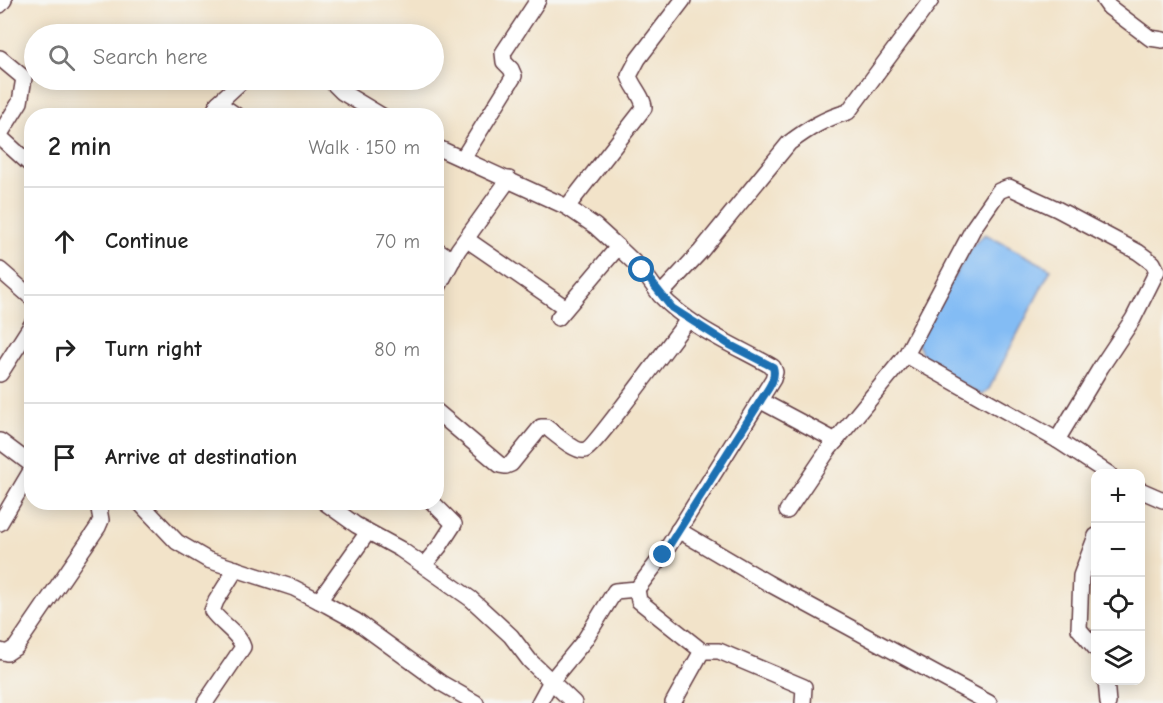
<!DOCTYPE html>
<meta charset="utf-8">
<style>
:root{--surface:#fff;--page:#f2f2f2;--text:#222;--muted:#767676;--line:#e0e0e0}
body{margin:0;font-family:"Comic Neue",sans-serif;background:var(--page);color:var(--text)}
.controls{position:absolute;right:18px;bottom:18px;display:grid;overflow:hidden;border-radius:12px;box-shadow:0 3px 15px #0003}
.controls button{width:54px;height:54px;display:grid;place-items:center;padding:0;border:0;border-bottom:2px solid var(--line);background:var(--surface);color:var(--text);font:30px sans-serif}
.stop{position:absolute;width:18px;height:18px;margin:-14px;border:4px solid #1f6fb2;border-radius:50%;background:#fff}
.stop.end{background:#1f6fb2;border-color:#fff;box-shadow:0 2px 6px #0008}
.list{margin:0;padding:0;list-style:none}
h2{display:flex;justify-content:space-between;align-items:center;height:78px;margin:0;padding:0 24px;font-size:26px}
h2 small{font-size:20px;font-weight:400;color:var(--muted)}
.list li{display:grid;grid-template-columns:39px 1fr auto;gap:18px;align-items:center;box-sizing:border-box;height:108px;padding:0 24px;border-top:2px solid var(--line)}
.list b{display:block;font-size:22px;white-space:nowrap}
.list em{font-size:20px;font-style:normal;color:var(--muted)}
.icon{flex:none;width:33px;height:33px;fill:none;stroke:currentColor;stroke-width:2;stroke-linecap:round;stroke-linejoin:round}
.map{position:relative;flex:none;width:1163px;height:703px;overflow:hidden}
.search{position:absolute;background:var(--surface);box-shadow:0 3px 15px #0003;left:24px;top:24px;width:420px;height:66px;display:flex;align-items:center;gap:15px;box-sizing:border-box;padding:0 21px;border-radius:33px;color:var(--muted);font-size:22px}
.panel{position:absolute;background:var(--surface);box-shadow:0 3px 15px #0003;left:24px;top:108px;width:420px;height:402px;border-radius:24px}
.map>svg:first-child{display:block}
</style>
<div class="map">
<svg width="1163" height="703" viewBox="0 0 1163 703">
<rect width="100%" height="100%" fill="#f6f6f2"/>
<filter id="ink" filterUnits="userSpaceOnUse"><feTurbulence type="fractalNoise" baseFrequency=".0167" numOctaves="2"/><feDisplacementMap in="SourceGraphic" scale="12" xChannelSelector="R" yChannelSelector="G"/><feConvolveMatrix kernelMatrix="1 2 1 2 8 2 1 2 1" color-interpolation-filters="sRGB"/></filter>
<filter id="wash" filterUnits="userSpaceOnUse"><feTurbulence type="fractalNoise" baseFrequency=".008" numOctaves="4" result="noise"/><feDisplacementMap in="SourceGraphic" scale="24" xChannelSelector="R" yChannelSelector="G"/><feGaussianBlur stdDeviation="1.35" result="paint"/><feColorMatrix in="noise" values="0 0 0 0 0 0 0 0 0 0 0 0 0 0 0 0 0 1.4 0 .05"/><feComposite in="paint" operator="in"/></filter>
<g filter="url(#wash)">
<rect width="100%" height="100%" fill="#f2e3c9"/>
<path fill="#83bcf4" stroke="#666e90" stroke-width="1.5" d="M 985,234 L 1051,269 L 989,389 L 981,395 L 927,364 L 916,340 L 972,246 Z"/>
</g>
<g filter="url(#ink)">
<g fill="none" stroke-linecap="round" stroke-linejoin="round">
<defs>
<g id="street">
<path d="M 1104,0 L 1109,7 L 1150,38 L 1163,40"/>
<path d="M 0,5 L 4,0"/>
<path d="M 0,58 L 24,78 L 20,102 L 0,134"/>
<path d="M 330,80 L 342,92 L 382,116"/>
<path d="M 218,103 L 237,116"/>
<path d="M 212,116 L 218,103 L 243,80"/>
<path d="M 0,137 L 32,166"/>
<path d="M 436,147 L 567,207 L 595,226 L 618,247 L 642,270 L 660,295"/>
<path d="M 463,158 L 514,76 L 511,69 L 504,62 L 503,53 L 538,0"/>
<path d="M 567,207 L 644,108 C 644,98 632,86 629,76 L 638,59 L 683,0"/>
<path d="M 466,239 L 566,308"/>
<path d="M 436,249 L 453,260"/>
<path d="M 0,270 L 32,298"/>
<path d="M 436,291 L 458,250 L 509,179"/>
<path d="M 558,318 L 618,247"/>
<path d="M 906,355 L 974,227 L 999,191 L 1009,187 L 1057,209 L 1138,252 L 1153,263 L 1157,271 L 1133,319 L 1101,367 L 1057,440"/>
<path d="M 0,374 L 32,324"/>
<path d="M 761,401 L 836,441"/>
<path d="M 436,411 L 500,465 L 506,466 L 511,464 L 541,427 L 546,427 C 553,432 576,453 585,450 C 594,448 675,336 688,320"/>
<path d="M 0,441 L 32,465"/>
<path d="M 1140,490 L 1163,500"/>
<path d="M 139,502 L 177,542 L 208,560 L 294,588 L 327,605 L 356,621 L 441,683 L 476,703"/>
<path d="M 324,502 L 356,525 L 400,549 L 471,599 L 511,636 L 530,661 L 574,703"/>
<path d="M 787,511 L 829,449 L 906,355 L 1057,440 L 1109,474"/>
<path d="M 0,523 L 32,469"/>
<path d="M 678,530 L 768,583 L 989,703"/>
<path d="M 1096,536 L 1081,576 L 1079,629 L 1096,649"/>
<path d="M 424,565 L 439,547 L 454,524 L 432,502"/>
<path d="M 637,589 L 639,601 L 702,651 L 673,703"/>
<path d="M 319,601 L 368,532"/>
<path d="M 0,651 L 7,653 L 16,647 L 98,527 L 101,520 L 99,509 L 103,502"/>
<path d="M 702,651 L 719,651 L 804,687 L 803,703"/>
<path d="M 1106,680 L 1108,703"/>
<path d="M 205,703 L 243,647 C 238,632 221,624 212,611 L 216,601 L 236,569"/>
<path d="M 539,703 L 551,681 L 584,641 L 615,591 L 637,589 L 663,555 L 773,379 L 775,372 L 773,367 C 734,345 691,328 660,295 L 701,251 L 789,143 C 808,129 825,118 848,112 L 931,0"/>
</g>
</defs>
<use href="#street" stroke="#633c43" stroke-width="18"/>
<use href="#street" stroke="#fff" stroke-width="15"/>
</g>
</g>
<g fill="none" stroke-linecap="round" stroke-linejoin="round" filter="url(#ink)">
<path stroke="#1f6fb2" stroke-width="8" d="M 642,270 L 672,308 L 730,345 L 773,367 C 777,379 767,390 761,400 L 663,555"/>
</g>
</svg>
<div class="controls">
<button>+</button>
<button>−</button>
<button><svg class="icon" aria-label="locate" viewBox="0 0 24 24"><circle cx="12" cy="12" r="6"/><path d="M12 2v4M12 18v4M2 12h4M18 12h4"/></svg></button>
<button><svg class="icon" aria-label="layers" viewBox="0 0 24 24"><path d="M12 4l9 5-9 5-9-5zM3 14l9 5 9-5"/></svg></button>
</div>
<div class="stop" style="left:642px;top:270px"></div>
<div class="stop end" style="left:663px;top:555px"></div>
<div class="search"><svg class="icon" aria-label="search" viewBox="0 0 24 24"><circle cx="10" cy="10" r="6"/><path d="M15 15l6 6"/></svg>Search here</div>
<section class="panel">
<h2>2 min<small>Walk · 150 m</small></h2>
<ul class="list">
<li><svg class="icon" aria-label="ahead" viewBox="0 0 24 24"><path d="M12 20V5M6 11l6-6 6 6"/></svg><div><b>Continue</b></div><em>70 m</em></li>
<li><svg class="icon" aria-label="right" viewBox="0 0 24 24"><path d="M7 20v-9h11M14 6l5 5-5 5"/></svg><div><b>Turn right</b></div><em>80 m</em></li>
<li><svg class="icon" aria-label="arrive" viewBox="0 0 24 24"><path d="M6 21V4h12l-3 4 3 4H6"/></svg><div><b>Arrive at destination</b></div></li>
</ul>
</section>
</div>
